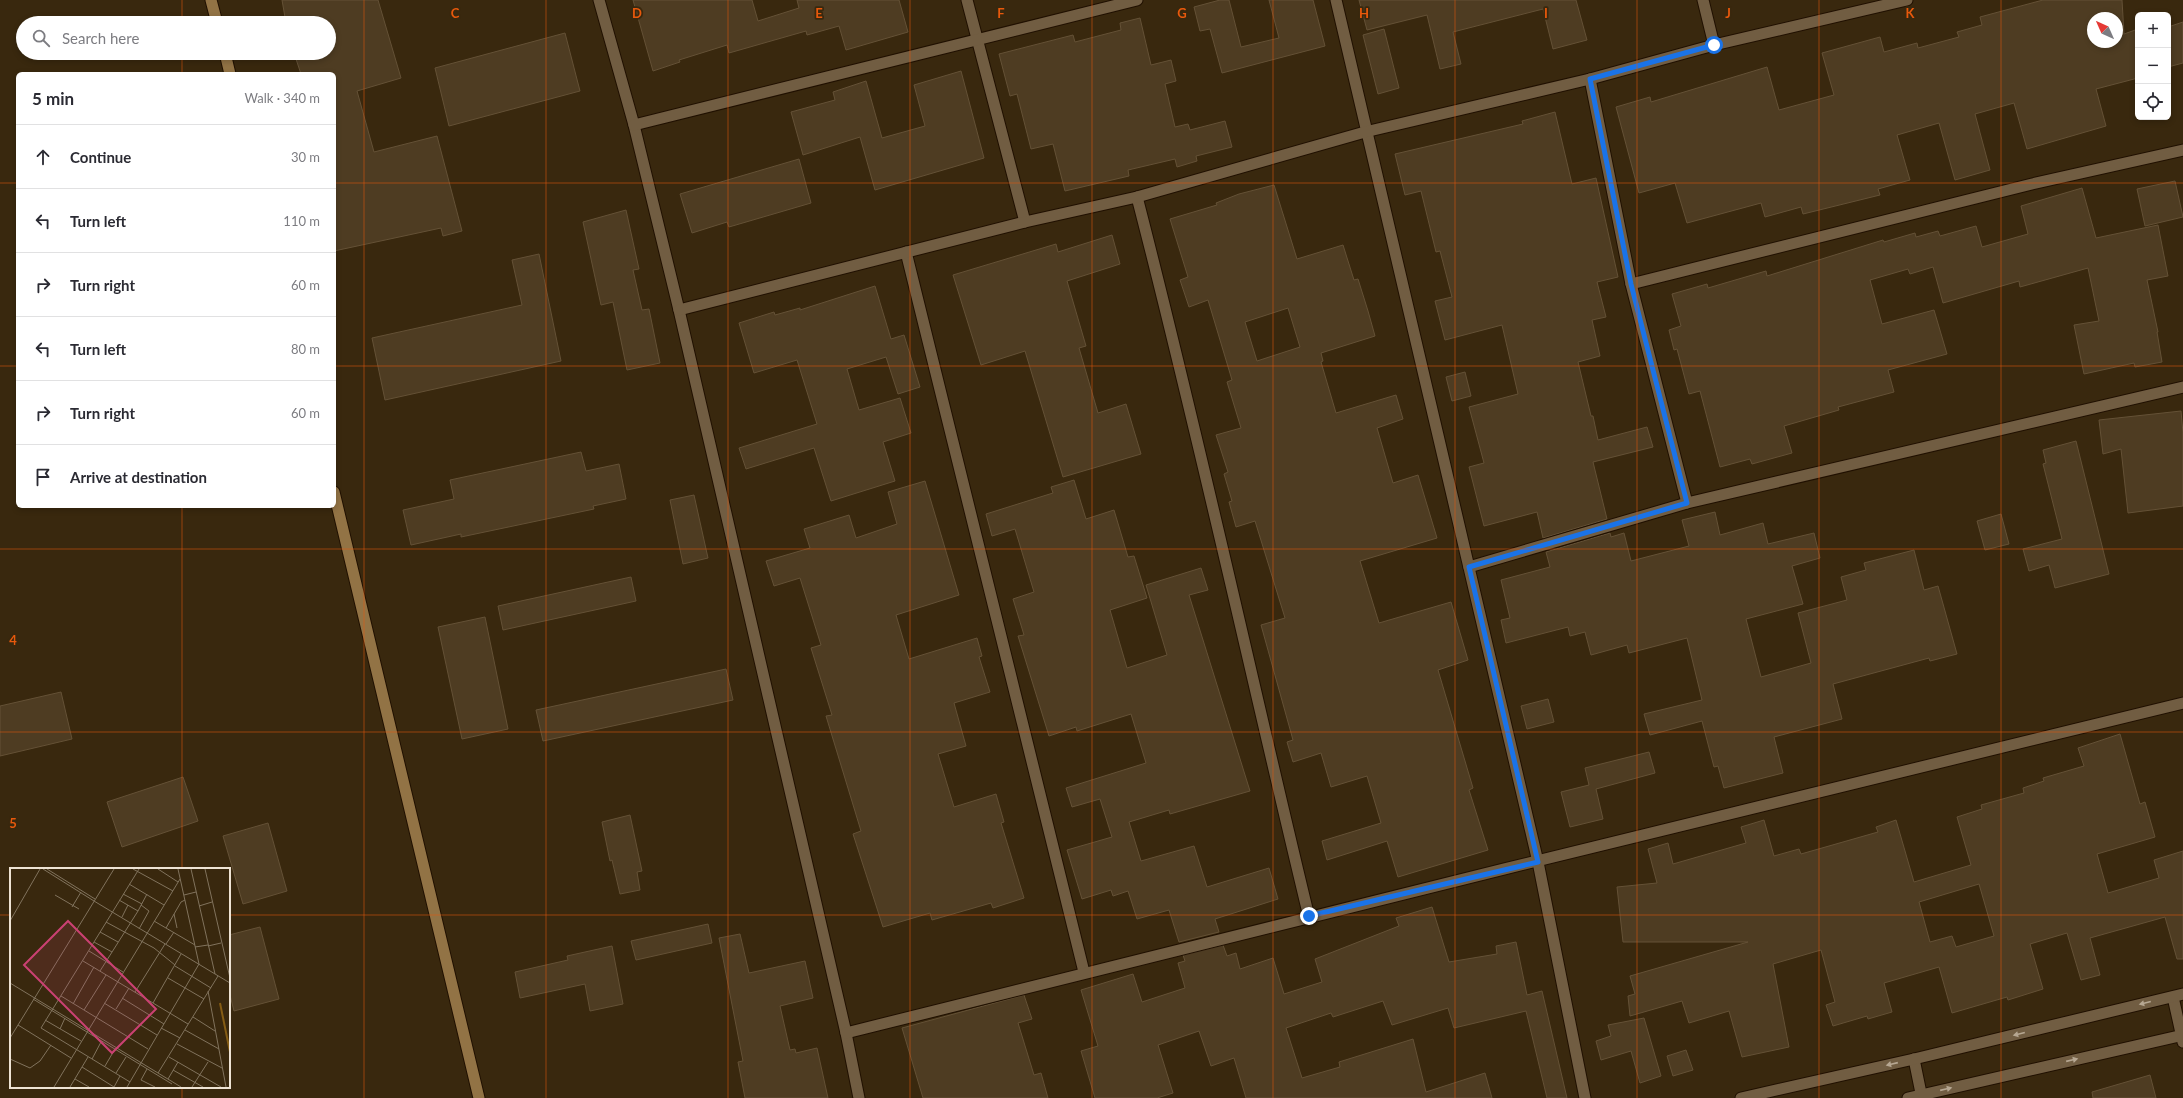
<!DOCTYPE html>
<meta charset="utf-8">
<style>
:root{--surface:#fff;--page:#f2f2f3;--text:#2b2b33;--muted:#7c7c81;--line:#e1e1e2}
body{margin:0;font-family:Lato,sans-serif;background:var(--page);color:var(--text)}
.controls{position:absolute;right:12px;top:12px;display:grid;overflow:hidden;border-radius:6px;box-shadow:0 2px 6px #0003}
.controls button{width:36px;height:36px;display:grid;place-items:center;padding:0;border:0;border-bottom:1px solid var(--line);background:var(--surface);color:var(--text);font:20px sans-serif}
.compass{position:absolute;left:2087px;top:12px;width:36px;height:36px;border-radius:50%;background:var(--surface);box-shadow:0 2px 6px #0003;rotate:315deg}
.stop{position:absolute;width:12px;height:12px;margin:-9px;border:3px solid #1a73e8;border-radius:50%;background:#fff}
.stop.end{background:#1a73e8;border-color:#fff;box-shadow:0 1px 4px #0008}
.list{margin:0;padding:0;list-style:none}
h2{display:flex;justify-content:space-between;align-items:center;height:52px;margin:0;padding:0 16px;font-size:17px}
h2 small{font-size:13px;font-weight:400;color:var(--muted)}
.list li{display:grid;grid-template-columns:26px 1fr auto;gap:12px;align-items:center;box-sizing:border-box;height:64px;padding:0 16px;border-top:1px solid var(--line)}
.list b{display:block;font-size:15px;white-space:nowrap}
.list em{font-size:13px;font-style:normal;color:var(--muted)}
.icon{flex:none;width:22px;height:22px;fill:none;stroke:currentColor;stroke-width:2;stroke-linecap:round;stroke-linejoin:round}
.map{position:relative;flex:none;width:2183px;height:1098px;overflow:hidden}
.search{position:absolute;background:var(--surface);box-shadow:0 2px 6px #0003;left:16px;top:16px;width:320px;height:44px;display:flex;align-items:center;gap:10px;box-sizing:border-box;padding:0 14px;border-radius:22px;color:var(--muted);font-size:15px}
.panel{position:absolute;background:var(--surface);box-shadow:0 2px 6px #0003;left:16px;top:72px;width:320px;height:436px;border-radius:6px}
.map>svg:first-child{display:block}
</style>
<div class="map">
<svg width="2183" height="1098" viewBox="0 0 2183 1098">
<rect width="100%" height="100%" fill="#39280e"/>
<g fill="#4e3c22" stroke="#645136" fill-rule="evenodd">
<path d="M 282,0 L 378,0 L 401,78 L 357,91 L 374,152 L 437,136 L 462,231 L 443,236 L 441,228 L 334,251 L 334,74 L 301,74 L 294,53 L 329,53 L 329,23 L 286,23 Z"/>
<path d="M 633,0 L 752,0 L 758,21 L 799,8 L 797,0 L 899,0 L 908,32 L 846,50 L 839,26 L 807,35 L 806,31 L 729,53 L 727,45 L 679,60 L 680,62 L 653,71 Z"/>
<path d="M 1220,0 L 1229,0 L 1241,47 L 1279,38 L 1269,0 L 1313,0 L 1325,46 L 1222,73 L 1210,29 L 1200,31 L 1194,7 Z"/>
<path d="M 1359,0 L 1576,0 L 1587,40 L 1553,49 L 1543,9 L 1453,32 L 1461,64 L 1440,69 L 1427,15 L 1367,30 Z"/>
<path d="M 2043,0 L 2122,0 L 2124,34 L 2138,29 L 2138,78 L 2096,89 L 2106,126 L 2027,149 L 2014,103 L 1975,114 L 1990,170 L 1955,180 L 1939,123 L 1897,135 L 1910,180 L 1878,189 L 1880,195 L 1803,214 L 1801,207 L 1765,217 L 1761,203 L 1687,223 L 1675,183 L 1639,193 L 1616,107 L 1650,97 L 1651,102 L 1767,67 L 1779,110 L 1834,95 L 1822,53 L 1880,37 L 1884,52 L 1917,43 L 1918,48 L 1959,37 L 1957,32 L 1982,25 L 1980,17 ZM 2093,18 L 2117,18 L 2117,42 L 2093,42 Z"/>
<path d="M 1140,18 L 1151,65 L 1171,60 L 1176,81 L 1165,84 L 1175,127 L 1188,124 L 1190,130 L 1225,121 L 1232,147 L 1196,156 L 1197,161 L 1177,167 L 1175,159 L 1128,170 L 1129,176 L 1065,191 L 1053,144 L 1031,149 L 1017,94 L 1010,96 L 999,54 L 1073,35 L 1075,42 L 1121,30 L 1120,23 Z"/>
<path d="M 2183,22 L 2183,63 L 2168,67 L 2168,27 Z"/>
<path d="M 1384,29 L 1399,88 L 1378,94 L 1363,35 Z"/>
<path d="M 565,33 L 580,91 L 449,126 L 435,68 Z"/>
<path d="M 961,71 L 984,158 L 875,190 L 860,137 L 803,155 L 791,112 L 835,100 L 833,92 L 866,81 L 882,138 L 925,126 L 914,85 Z"/>
<path d="M 1555,112 L 1572,184 L 1596,178 L 1618,277 L 1597,282 L 1606,317 L 1592,320 L 1600,356 L 1578,362 L 1591,416 L 1593,416 L 1598,440 L 1647,427 L 1653,447 L 1593,462 L 1607,519 L 1543,538 L 1537,512 L 1484,526 L 1469,467 L 1484,463 L 1469,407 L 1518,394 L 1502,325 L 1445,340 L 1435,301 L 1452,297 L 1440,251 L 1436,252 L 1421,191 L 1405,195 L 1395,154 L 1523,124 L 1522,121 Z"/>
<path d="M 799,159 L 811,203 L 729,227 L 727,222 L 692,233 L 680,194 Z"/>
<path d="M 2175,181 L 2183,217 L 2145,226 L 2137,189 Z"/>
<path d="M 1274,185 L 1297,259 L 1343,245 L 1354,280 L 1358,279 L 1368,311 L 1375,336 L 1321,353 L 1323,361 L 1321,362 L 1336,413 L 1396,395 L 1403,419 L 1377,428 L 1393,483 L 1418,475 L 1437,538 L 1360,561 L 1379,623 L 1451,602 L 1468,660 L 1438,670 L 1473,788 L 1469,790 L 1488,850 L 1398,877 L 1387,841 L 1327,860 L 1322,841 L 1381,823 L 1367,776 L 1331,787 L 1321,753 L 1293,762 L 1287,742 L 1293,740 L 1261,625 L 1285,618 L 1255,521 L 1236,527 L 1229,502 L 1232,501 L 1224,474 L 1228,472 L 1216,435 L 1241,428 L 1227,382 L 1232,380 L 1208,300 L 1189,307 L 1180,280 L 1188,277 L 1170,219 L 1217,205 L 1216,203 L 1239,194 ZM 1288,308 L 1300,347 L 1257,361 L 1245,322 Z"/>
<path d="M 2082,188 L 2096,238 L 2158,225 L 2168,276 L 2147,280 L 2158,332 L 2157,332 L 2162,362 L 2135,367 L 2134,363 L 2084,374 L 2074,325 L 2099,321 L 2088,268 L 2020,287 L 2019,281 L 1943,303 L 1933,267 L 1910,274 L 1908,269 L 1870,280 L 1882,324 L 1934,310 L 1947,354 L 1888,370 L 1894,392 L 1838,407 L 1839,410 L 1784,426 L 1792,453 L 1752,464 L 1750,459 L 1720,467 L 1700,391 L 1689,394 L 1677,349 L 1674,350 L 1669,330 L 1681,326 L 1672,294 L 1707,284 L 1708,288 L 1766,271 L 1767,276 L 1883,240 L 1884,242 L 1915,233 L 1916,237 L 1938,231 L 1940,236 L 1976,226 L 1982,247 L 2028,234 L 2021,206 Z"/>
<path d="M 626,210 L 639,269 L 633,270 L 642,310 L 649,309 L 660,363 L 627,370 L 613,302 L 601,305 L 583,222 Z"/>
<path d="M 1112,235 L 1120,264 L 1067,281 L 1086,346 L 1079,348 L 1098,413 L 1126,404 L 1141,454 L 1063,477 L 1025,351 L 981,365 L 953,275 L 1056,244 L 1058,252 Z"/>
<path d="M 539,254 L 561,361 L 385,400 L 372,338 L 522,305 L 512,260 Z"/>
<path d="M 875,286 L 891,339 L 904,335 L 920,387 L 898,394 L 886,357 L 847,369 L 859,410 L 900,398 L 911,433 L 883,442 L 895,481 L 831,501 L 814,448 L 746,469 L 739,448 L 817,424 L 797,360 L 754,373 L 739,323 L 774,312 L 775,315 L 800,308 L 800,310 Z"/>
<path d="M 1465,372 L 1471,396 L 1452,401 L 1446,377 Z"/>
<path d="M 2181,411 L 2183,433 L 2183,506 L 2128,513 L 2121,449 L 2103,454 L 2099,420 Z"/>
<path d="M 2076,441 L 2109,574 L 2055,588 L 2049,565 L 2029,571 L 2023,549 L 2062,539 L 2043,464 L 2046,463 L 2043,450 Z"/>
<path d="M 581,452 L 586,471 L 619,464 L 626,499 L 593,506 L 594,509 L 461,537 L 461,534 L 411,545 L 403,510 L 454,499 L 450,480 Z"/>
<path d="M 1074,480 L 1086,519 L 1114,510 L 1128,557 L 1134,556 L 1147,598 L 1110,610 L 1127,668 L 1167,655 L 1146,585 L 1201,568 L 1208,590 L 1189,595 L 1250,791 L 1170,814 L 1169,810 L 1129,822 L 1141,861 L 1194,846 L 1207,887 L 1269,868 L 1278,899 L 1215,919 L 1219,932 L 1179,942 L 1169,910 L 1137,919 L 1128,891 L 1113,896 L 1111,890 L 1082,899 L 1067,850 L 1112,837 L 1100,799 L 1072,807 L 1066,788 L 1146,763 L 1131,714 L 1077,731 L 1076,727 L 1049,736 L 1018,636 L 1024,635 L 1013,599 L 1034,592 L 1015,529 L 992,536 L 986,514 L 1053,493 L 1051,487 Z"/>
<path d="M 925,481 L 959,595 L 896,615 L 909,659 L 977,638 L 982,656 L 979,657 L 990,692 L 954,703 L 966,746 L 938,754 L 954,807 L 996,794 L 1004,822 L 1001,823 L 1024,898 L 993,908 L 991,903 L 932,920 L 930,913 L 883,927 L 853,834 L 861,831 L 826,716 L 832,715 L 811,648 L 821,645 L 800,578 L 774,586 L 766,561 L 810,548 L 804,529 L 849,515 L 856,538 L 897,524 L 888,492 Z"/>
<path d="M 694,495 L 708,558 L 683,564 L 670,500 Z"/>
<path d="M 1715,512 L 1720,535 L 1763,523 L 1768,544 L 1814,533 L 1820,558 L 1792,566 L 1803,604 L 1746,619 L 1761,677 L 1811,663 L 1798,613 L 1847,600 L 1841,577 L 1866,570 L 1864,563 L 1914,550 L 1924,590 L 1938,586 L 1957,654 L 1930,661 L 1929,658 L 1833,684 L 1842,719 L 1774,737 L 1783,773 L 1724,788 L 1718,766 L 1714,767 L 1702,721 L 1650,735 L 1644,714 L 1702,700 L 1687,638 L 1629,653 L 1627,645 L 1591,655 L 1585,632 L 1570,636 L 1568,627 L 1506,643 L 1501,620 L 1510,618 L 1501,580 L 1550,567 L 1546,552 L 1610,533 L 1611,537 L 1624,533 L 1631,561 L 1689,546 L 1682,520 Z"/>
<path d="M 2001,514 L 2009,544 L 1985,550 L 1977,521 Z"/>
<path d="M 631,577 L 636,601 L 503,630 L 498,606 Z"/>
<path d="M 485,617 L 508,729 L 462,739 L 438,627 Z"/>
<path d="M 726,669 L 733,700 L 543,741 L 536,710 Z"/>
<path d="M 61,692 L 72,739 L 0,756 L 0,706 Z"/>
<path d="M 1548,699 L 1554,722 L 1527,729 L 1521,706 Z"/>
<path d="M 2120,734 L 2140,804 L 2145,802 L 2155,837 L 2097,854 L 2108,893 L 2159,878 L 2154,860 L 2183,851 L 2183,959 L 2177,959 L 2165,917 L 2090,938 L 2100,975 L 2081,980 L 2067,933 L 2030,944 L 2043,989 L 2008,1000 L 2007,997 L 1952,1013 L 1939,967 L 1884,983 L 1892,1012 L 1868,1019 L 1867,1016 L 1833,1026 L 1826,1005 L 1835,1002 L 1821,950 L 1773,964 L 1789,1047 L 1742,1057 L 1729,1011 L 1689,1023 L 1682,1001 L 1630,1016 L 1628,996 L 1635,994 L 1630,976 L 1748,942 L 1623,942 L 1617,887 L 1657,883 L 1648,849 L 1668,843 L 1673,864 L 1746,843 L 1741,827 L 1764,820 L 1774,856 L 1799,849 L 1801,854 L 1878,832 L 1876,827 L 1896,820 L 1914,882 L 1971,865 L 1957,817 L 1982,809 L 1981,805 L 2024,793 L 2023,788 L 2044,781 L 2043,778 L 2084,766 L 2078,748 ZM 1979,884 L 1994,936 L 1956,947 L 1952,936 L 1930,942 L 1919,902 Z"/>
<path d="M 1649,752 L 1655,773 L 1596,789 L 1603,819 L 1570,827 L 1561,792 L 1589,785 L 1585,768 Z"/>
<path d="M 183,777 L 198,821 L 122,847 L 107,802 Z"/>
<path d="M 630,815 L 642,871 L 637,872 L 640,890 L 620,894 L 612,860 L 610,861 L 602,822 Z"/>
<path d="M 268,823 L 287,891 L 243,904 L 223,836 Z"/>
<path d="M 1432,907 L 1449,962 L 1497,954 L 1496,946 L 1516,942 L 1527,995 L 1542,991 L 1567,1098 L 1547,1098 L 1526,1011 L 1454,1028 L 1448,1008 L 1392,1025 L 1383,1001 L 1333,1017 L 1331,1013 L 1286,1028 L 1302,1078 L 1340,1067 L 1339,1062 L 1413,1039 L 1426,1092 L 1485,1073 L 1492,1098 L 1246,1098 L 1234,1058 L 1211,1066 L 1199,1031 L 1158,1045 L 1173,1093 L 1157,1098 L 1095,1098 L 1081,1051 L 1098,1046 L 1081,990 L 1133,974 L 1142,1002 L 1185,988 L 1178,963 L 1185,961 L 1183,955 L 1223,945 L 1227,956 L 1236,953 L 1240,969 L 1273,958 L 1284,994 L 1322,982 L 1315,959 L 1399,926 L 1396,918 Z"/>
<path d="M 708,924 L 712,943 L 636,960 L 631,941 Z"/>
<path d="M 260,927 L 279,999 L 234,1011 L 229,991 L 229,935 Z"/>
<path d="M 740,934 L 749,973 L 805,961 L 813,998 L 780,1006 L 790,1050 L 795,1049 L 796,1053 L 817,1048 L 828,1098 L 745,1098 L 738,1062 L 743,1061 L 719,938 Z"/>
<path d="M 612,946 L 623,1004 L 590,1011 L 585,984 L 520,998 L 515,972 L 568,960 L 567,956 Z"/>
<path d="M 1024,995 L 1032,1019 L 1018,1023 L 1034,1075 L 1041,1073 L 1048,1098 L 923,1098 L 902,1028 Z"/>
<path d="M 1644,1018 L 1661,1076 L 1640,1083 L 1631,1051 L 1601,1060 L 1596,1041 L 1611,1036 L 1608,1025 Z"/>
<path d="M 1686,1050 L 1693,1070 L 1673,1076 L 1667,1056 Z"/>
<path d="M 2150,1075 L 2156,1098 L 2093,1098 L 2092,1092 Z"/>
</g>
<g fill="none" stroke-linecap="round" stroke-linejoin="round">
<defs>
<g id="minor">
<path d="M 599,0 L 634,125 L 679,310 L 846,1033 L 859,1098"/>
<path d="M 967,0 L 1025,222"/>
<path d="M 1336,0 L 1538,862 L 1585,1098"/>
<path d="M 1703,0 L 1714,45"/>
<path d="M 1590,79 L 1631,284 L 1687,503"/>
<path d="M 634,125 L 1137,0"/>
<path d="M 1137,197 C 1199,436 1251,677 1309,917"/>
<path d="M 906,252 L 1084,972"/>
<path d="M 1631,284 L 2032,184 L 2183,150"/>
<path d="M 679,310 L 1025,222 L 1137,197 L 1365,132 L 1590,79 L 1714,45 L 1907,0"/>
<path d="M 1469,567 L 1687,503 L 2183,387"/>
<path d="M 2173,997 L 2183,1042"/>
<path d="M 846,1033 C 1291,919 1737,813 2183,703"/>
<path d="M 1914,1059 L 1922,1098"/>
</g>
<g id="tertiary">
<path d="M 1741,1098 L 1914,1059 L 2183,994"/>
<path d="M 1908,1098 L 2183,1035"/>
</g>
<g id="secondary">
<path d="M 211,0 L 217,23"/>
<path d="M 225,53 L 230,74"/>
<path d="M 334,492 L 479,1098"/>
</g>
</defs>
<use href="#minor" stroke="#201000" stroke-width="13"/>
<use href="#tertiary" stroke="#201000" stroke-width="13"/>
<use href="#secondary" stroke="#201000" stroke-width="13"/>
<use href="#minor" stroke="#715d42" stroke-width="11"/>
<use href="#tertiary" stroke="#715d42" stroke-width="11"/>
<use href="#secondary" stroke="#927345" stroke-width="11"/>
</g>
<defs><path id="oneway-solid" d="M-6-.8H1V-3.2L6.5 0L1 3.2V.8H-6Z"/></defs>
<g fill="#b6a792">
<use href="#oneway-solid" transform="translate(2145 1003) rotate(166)"/>
<use href="#oneway-solid" transform="translate(2019 1034) rotate(166)"/>
<use href="#oneway-solid" transform="translate(2072 1060) rotate(-13)"/>
<use href="#oneway-solid" transform="translate(1892 1064) rotate(167)"/>
<use href="#oneway-solid" transform="translate(1946 1089) rotate(-13)"/>
</g>
<g fill="none" stroke-linecap="round" stroke-linejoin="round">
<path stroke="#1a73e8" stroke-width="5" d="M 1309,916 L 1538,862 L 1469,567 L 1687,503 L 1631,284 L 1590,79 L 1714,45"/>
</g>
<path fill="none" stroke="#e8590c" stroke-width="1" stroke-opacity="0.55" d="M 182,0 L 182,23M 364,0 L 364,1098M 546,0 L 546,1098M 728,0 L 728,1098M 910,0 L 910,1098M 1092,0 L 1092,1098M 1273,0 L 1273,1098M 1455,0 L 1455,1098M 1637,0 L 1637,1098M 1819,0 L 1819,1098M 2001,0 L 2001,1098M 182,53 L 182,74M 0,183 L 18,183M 334,183 L 2183,183M 0,366 L 18,366M 334,366 L 2183,366M 182,506 L 182,869M 0,549 L 2183,549M 0,732 L 2183,732M 0,915 L 11,915M 229,915 L 2183,915M 182,1087 L 182,1098"/>
<g transform="translate(10 868)">
<rect width="220" height="220" fill="#39280e"/>
<path fill="none" stroke="#865d14" stroke-width="2" d="M 210,135 L 220,184"/>
<path fill="none" stroke="#81735d" stroke-width="1" d="M 33,1 L 84,33M 37,1 L 85,31M 123,1 L 163,23M 148,1 L 168,14M 168,1 L 189,96M 181,1 L 205,106M 195,1 L 220,110M 119,16 L 154,37M 113,26 L 132,36M 45,27 L 69,41M 174,27 L 186,24M 109,32 L 128,43 L 137,26M 84,33 L 220,115M 189,38 L 202,34M 62,39 L 71,24M 164,46 L 167,60M 112,49 L 118,37M 0,53 L 30,1M 144,53 L 185,77M 96,54 L 144,80 L 165,97M 156,60 L 171,34 L 175,32M 129,61 L 139,43 L 131,37M 90,64 L 108,74M 84,74 L 102,84M 156,76 L 164,64M 198,78 L 211,75M 185,79 L 198,77M 79,83 L 113,104M 73,93 L 178,156M 165,98 L 201,120M 90,103 L 128,43M 158,110 L 194,131M 0,115 L 171,219M 198,123 L 216,219M 125,124 L 155,76M 51,128 L 138,181M 112,130 L 154,156M 23,131 L 162,216M 94,135 L 147,167M 143,135 L 171,86M 63,136 L 84,99M 106,141 L 119,120M 74,142 L 96,107M 183,149 L 205,163M 35,152 L 71,173M 8,157 L 61,190M 151,160 L 170,170M 50,161 L 55,150M 175,162 L 209,181M 0,170 L 104,1M 167,176 L 212,200M 159,189 L 211,219M 0,191 L 20,200 L 30,193 L 41,177M 82,191 L 91,174M 95,198 L 105,181M 72,199 L 104,219M 137,201 L 131,212 L 145,219M 163,202 L 193,219M 106,205 L 116,189M 148,205 L 208,108M 65,211 L 79,219M 158,211 L 168,194M 120,214 L 31,160 L 129,1M 44,219 L 170,11M 60,219 L 78,189M 104,219 L 110,208M 117,219 L 189,96M 182,219 L 198,194"/>
<path fill="#cb4173" fill-opacity="0.15" stroke="#cb4173" stroke-width="2" d="M 58,53 L 146,141 L 102,185 L 14,97 Z"/>
<rect width="220" height="220" fill="none" stroke="#eee3d4" stroke-width="2"/>
</g>
<g font-size="13" text-anchor="middle" font-weight="bold" fill="#e8590c" stroke="#39280e" stroke-width="3.5" stroke-linejoin="round" paint-order="stroke">
<text x="455" y="18">C</text>
<text x="637" y="18">D</text>
<text x="819" y="18">E</text>
<text x="1001" y="18">F</text>
<text x="1182" y="18">G</text>
<text x="1364" y="18">H</text>
<text x="1546" y="18">I</text>
<text x="1728" y="18">J</text>
<text x="1910" y="18">K</text>
<text x="13" y="645">4</text>
<text x="13" y="828">5</text>
</g>
</svg>
<div class="controls">
<button>+</button>
<button>−</button>
<button><svg class="icon" aria-label="locate" viewBox="0 0 24 24"><circle cx="12" cy="12" r="6"/><path d="M12 2v4M12 18v4M2 12h4M18 12h4"/></svg></button>
</div>
<svg class="compass" viewBox="-18 -18 36 36"><path d="M0-13l5 13h-10z" fill="#e53935"/><path d="M0 13l5-13h-10z" fill="#7c7c81"/></svg>
<div class="stop" style="left:1714px;top:45px"></div>
<div class="stop end" style="left:1309px;top:916px"></div>
<div class="search"><svg class="icon" aria-label="search" viewBox="0 0 24 24"><circle cx="10" cy="10" r="6"/><path d="M15 15l6 6"/></svg>Search here</div>
<section class="panel">
<h2>5 min<small>Walk · 340 m</small></h2>
<ul class="list">
<li><svg class="icon" aria-label="ahead" viewBox="0 0 24 24"><path d="M12 20V5M6 11l6-6 6 6"/></svg><div><b>Continue</b></div><em>30 m</em></li>
<li><svg class="icon" aria-label="left" viewBox="0 0 24 24"><path d="M17 20v-9H6M10 6l-5 5 5 5"/></svg><div><b>Turn left</b></div><em>110 m</em></li>
<li><svg class="icon" aria-label="right" viewBox="0 0 24 24"><path d="M7 20v-9h11M14 6l5 5-5 5"/></svg><div><b>Turn right</b></div><em>60 m</em></li>
<li><svg class="icon" aria-label="left" viewBox="0 0 24 24"><path d="M17 20v-9H6M10 6l-5 5 5 5"/></svg><div><b>Turn left</b></div><em>80 m</em></li>
<li><svg class="icon" aria-label="right" viewBox="0 0 24 24"><path d="M7 20v-9h11M14 6l5 5-5 5"/></svg><div><b>Turn right</b></div><em>60 m</em></li>
<li><svg class="icon" aria-label="arrive" viewBox="0 0 24 24"><path d="M6 21V4h12l-3 4 3 4H6"/></svg><div><b>Arrive at destination</b></div></li>
</ul>
</section>
</div>
